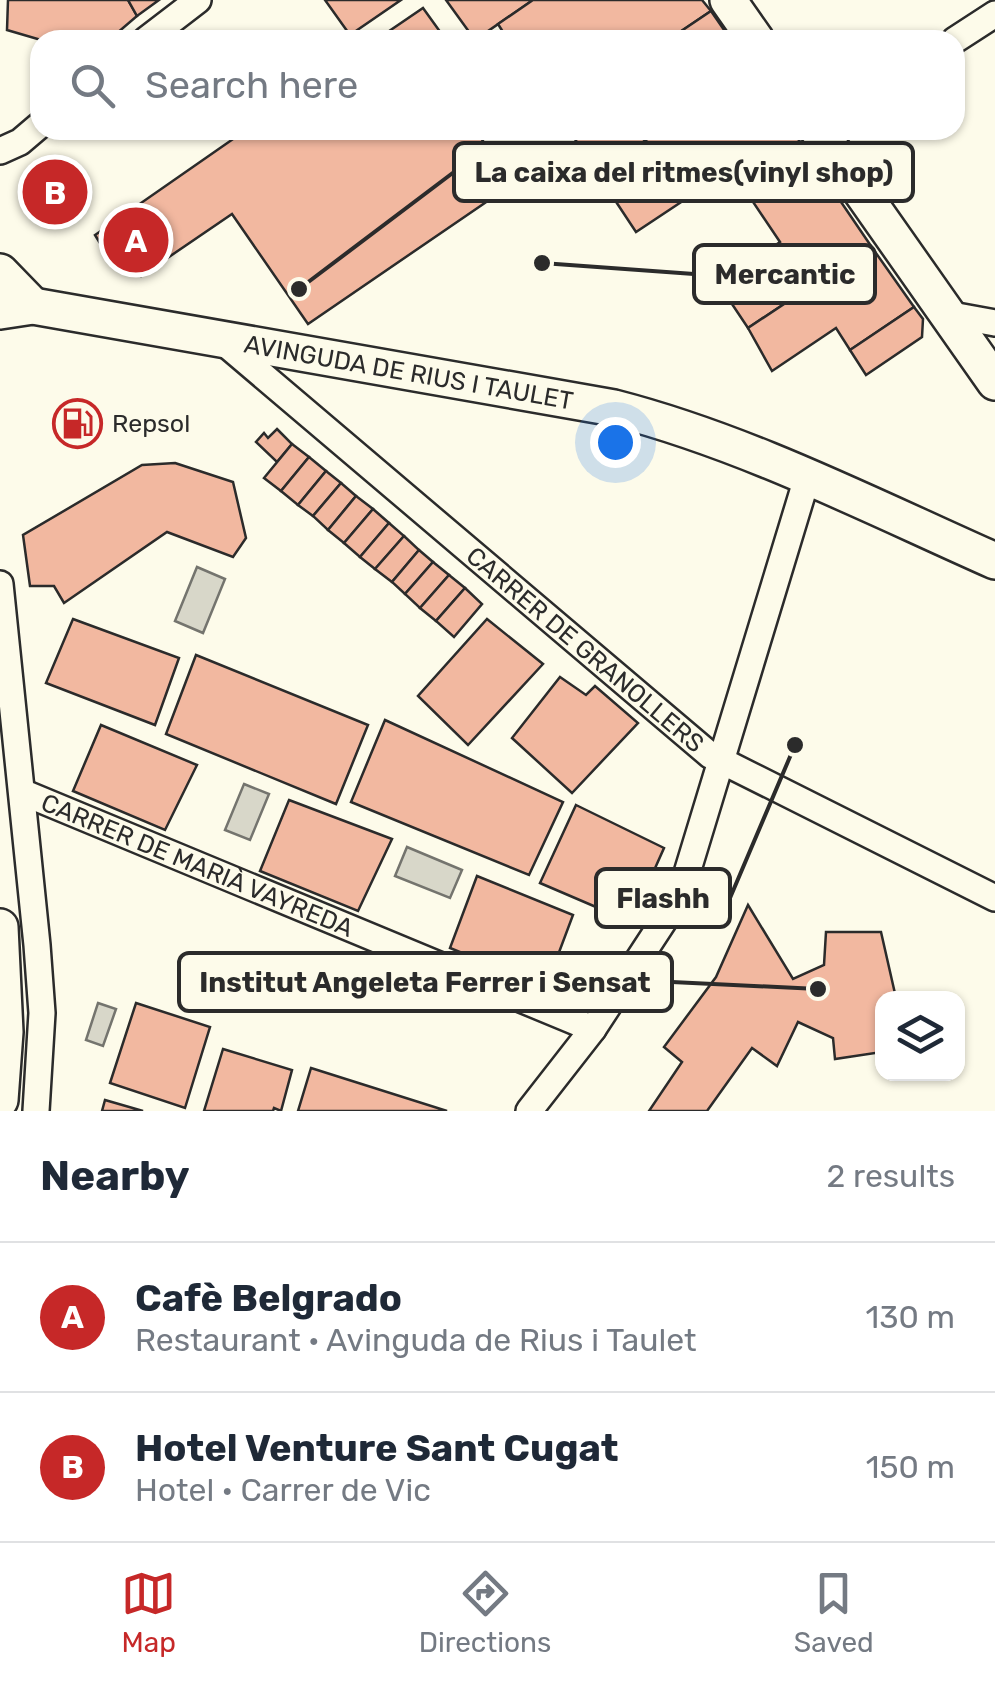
<!DOCTYPE html>
<meta charset="utf-8">
<style>
:root{--surface:#fff;--page:#f2f2f3;--text:#1f2937;--muted:#747a83;--line:#e0e1e3;--accent:#c62828}
body{margin:0;font-family:Rubik,sans-serif;background:var(--page);color:var(--text)}
.controls{position:absolute;right:30px;bottom:30px;display:grid;overflow:hidden;border-radius:20px;box-shadow:0 2px 8px #0004}
.controls button{width:90px;height:90px;display:grid;place-items:center;padding:0;border:0;border-bottom:2px solid var(--line);background:var(--surface);color:var(--text);font:50px sans-serif}
.you{position:absolute;left:615px;top:442px;width:35px;height:35px;margin:-25px;border:8px solid #fff;border-radius:50%;background:#1a73e8;box-shadow:0 0 0 15px #1a73e833}
.badge{display:grid;place-items:center;width:65px;height:65px;border-radius:50%;background:var(--accent);color:#fff;font-size:32px;font-weight:700}
.pin{position:absolute;translate:-50% -50%;border:5px solid #fff;box-shadow:0 2px 10px #0006}
.list{margin:0;padding:0;list-style:none}
h2{display:flex;justify-content:space-between;align-items:center;height:130px;margin:0;padding:0 40px;font-size:42px}
h2 small{font-size:32px;font-weight:400;color:var(--muted)}
.list li{display:grid;grid-template-columns:65px 1fr auto;gap:30px;align-items:center;box-sizing:border-box;height:150px;padding:0 40px;border-top:2px solid var(--line)}
.list b{display:block;font-size:38px;white-space:nowrap}
.list p{margin:0;font-size:32px;white-space:nowrap;color:var(--muted)}
.list em{font-size:32px;font-style:normal;color:var(--muted)}
.icon{flex:none;width:55px;height:55px;fill:none;stroke:currentColor;stroke-width:2;stroke-linecap:round;stroke-linejoin:round}
.map{position:relative;flex:none;width:995px;height:1111px;overflow:hidden}
.search{position:absolute;background:var(--surface);box-shadow:0 2px 8px #0004;left:30px;right:30px;top:30px;height:110px;display:flex;align-items:center;gap:25px;box-sizing:border-box;padding:0 35px;border-radius:30px;color:var(--muted);font-size:38px}
.sheet{height:430px;background:var(--surface)}
nav{display:flex;justify-content:space-around;align-items:center;box-sizing:border-box;height:140px;border-top:2px solid var(--line);background:var(--surface);font-size:28px;color:var(--muted)}
nav a{display:grid;justify-items:center;gap:5px}
nav .on{color:var(--accent)}
.map>svg:first-child{display:block}
</style>
<div class="map">
<svg width="995" height="1111" viewBox="0 0 995 1111">
<rect width="100%" height="100%" fill="#fdfbea"/>
<g fill="#d8d7c9" stroke="#74746e" stroke-width="2.5">
<path d="M 197,567 L 225,579 L 203,633 L 175,621 Z"/>
<path d="M 244,784 L 269,794 L 250,840 L 225,830 Z"/>
<path d="M 407,847 L 462,870 L 450,898 L 395,876 Z"/>
<path d="M 98,1003 L 116,1009 L 103,1046 L 86,1040 Z"/>
</g>
<g fill="#f2b8a0" stroke="#2b2b2b" stroke-width="2.5">
<path d="M 8,0 L 128,0 L 137,16 L 109,40 L 41,40 L 7,30 Z"/>
<path d="M 128,0 L 159,0 L 137,16 Z"/>
<path d="M 325,0 L 401,0 L 350,35 Z"/>
<path d="M 446,0 L 533,0 L 475,40 Z"/>
<path d="M 533,0 L 702,0 L 711,11 L 668,40 L 508,40 L 498,24 Z"/>
<path d="M 423,8 L 446,40 L 376,40 Z"/>
<path d="M 711,11 L 731,40 L 668,40 Z"/>
<path d="M 246,130 L 476,130 L 511,185 L 308,324 L 232,214 L 141,276 L 114,266 L 95,235 Z"/>
<path d="M 569,130 L 661,130 L 597,173 Z"/>
<path d="M 661,130 L 792,130 L 871,246 L 748,328 L 718,283 L 780,242 L 731,169 L 636,232 L 597,173 Z"/>
<path d="M 871,246 L 914,307 L 850,350 L 836,328 L 772,371 L 748,328 Z"/>
<path d="M 914,307 L 923,319 L 922,337 L 866,375 L 850,350 Z"/>
<path d="M 277,429 L 292,444 L 277,462 L 256,442 L 264,433 L 268,438 Z"/>
<path d="M 292,444 L 309,457 L 281,491 L 264,478 Z"/>
<path d="M 309,457 L 326,471 L 298,505 L 281,491 Z"/>
<path d="M 175,463 L 233,482 L 246,538 L 233,557 L 167,532 L 64,603 L 54,586 L 30,586 L 23,535 L 142,465 Z"/>
<path d="M 326,471 L 341,483 L 313,516 L 298,505 Z"/>
<path d="M 341,483 L 356,496 L 328,530 L 313,516 Z"/>
<path d="M 356,496 L 373,509 L 344,543 L 328,530 Z"/>
<path d="M 373,509 L 389,523 L 360,557 L 344,543 Z"/>
<path d="M 389,523 L 404,536 L 375,569 L 360,557 Z"/>
<path d="M 404,536 L 419,550 L 392,582 L 375,569 Z"/>
<path d="M 419,550 L 433,562 L 405,594 L 392,582 Z"/>
<path d="M 433,562 L 449,575 L 420,608 L 405,594 Z"/>
<path d="M 449,575 L 465,588 L 436,621 L 420,608 Z"/>
<path d="M 465,588 L 482,604 L 454,637 L 436,621 Z"/>
<path d="M 73,619 L 179,658 L 155,725 L 46,683 Z"/>
<path d="M 487,619 L 543,664 L 468,745 L 418,696 Z"/>
<path d="M 196,655 L 368,725 L 336,804 L 166,734 Z"/>
<path d="M 560,677 L 586,695 L 595,686 L 638,723 L 572,793 L 512,738 Z"/>
<path d="M 385,720 L 563,802 L 529,875 L 351,802 Z"/>
<path d="M 101,725 L 197,765 L 165,830 L 73,791 Z"/>
<path d="M 289,800 L 392,839 L 358,911 L 260,871 Z"/>
<path d="M 576,805 L 664,848 L 631,922 L 540,883 Z"/>
<path d="M 477,876 L 573,915 L 546,987 L 450,948 Z"/>
<path d="M 748,905 L 793,979 L 824,965 L 826,932 L 881,932 L 896,998 L 882,998 L 882,1052 L 835,1059 L 833,1038 L 798,1022 L 777,1066 L 752,1048 L 707,1111 L 649,1111 L 682,1062 L 664,1047 L 716,977 Z"/>
<path d="M 136,1003 L 210,1027 L 185,1108 L 110,1083 Z"/>
<path d="M 223,1049 L 292,1070 L 281,1111 L 274,1108 L 273,1111 L 204,1111 Z"/>
<path d="M 311,1068 L 447,1111 L 298,1111 Z"/>
<path d="M 105,1100 L 143,1111 L 102,1111 Z"/>
</g>
<g fill="none" stroke-linecap="round" stroke-linejoin="round">
<defs>
<g id="street">
<path d="M 146,40 L 198,0"/>
<path d="M 955,40 L 995,14"/>
<path d="M 0,151 L 20,142 L 40,125"/>
<path d="M 946,314 L 995,323"/>
<path id="s1" d="M 221,340 L 710,755 L 995,898"/>
<path d="M 0,584 L 37,945 L 42,1013 L 36,1111"/>
<path id="s2" d="M 22,792 L 593,1029"/>
<path d="M 529,1111 L 593,1029 L 680,896 L 807,478"/>
</g>
<g id="secondary">
<path d="M 728,0 L 756,40"/>
<path d="M 818,130 L 995,382"/>
<path d="M 0,272 L 33,306"/>
<path id="s3" d="M 0,311 L 33,306 L 614,408 C 746,442 871,506 995,561"/>
<path d="M 0,927 L 5,1032 L 0,1100"/>
</g>
</defs>
<use href="#street" stroke="#2b2b2b" stroke-width="30"/>
<use href="#secondary" stroke="#2b2b2b" stroke-width="40"/>
<use href="#street" stroke="#fdfbea" stroke-width="25"/>
<use href="#secondary" stroke="#fdfbea" stroke-width="35"/>
</g>
<defs>
<symbol id="fuel-ring" viewBox="-11 -11 22 22"><circle r="9.5" fill="#fdfbea" stroke="#c62828" stroke-width="1.5"/><path d="M-5.5-6h7V0h2V4h1.3V-2.5L3-4.5l.8-.8L6-3V5H2.5V1h-1V6h-7ZM-4.2-4.7v3.2H.2V-4.7Z" fill="#c62828"/></symbol>
</defs>
<g fill-rule="evenodd">
<use href="#fuel-ring" x="50" y="396" width="55" height="55"/>
</g>
<g text-anchor="middle" dominant-baseline="central" stroke-width="8" stroke-linejoin="round" paint-order="stroke">
<g font-size="25" fill="#2b2b2b" stroke="#fdfbea">
<text stroke="none"><textPath href="#s3" startOffset="415">AVINGUDA DE RIUS I TAULET</textPath></text>
<text stroke="none"><textPath href="#s1" startOffset="478">CARRER DE GRANOLLERS</textPath></text>
<text stroke="none"><textPath href="#s2" startOffset="190">CARRER DE MARIÀ VAYREDA</textPath></text>
</g>
<g font-size="25" fill="#2b2b2b" stroke="#fdfbea" text-anchor="start">
<text x="112" y="423">Repsol</text>
</g>
</g>
<path fill="none" stroke="#2b2b2b" stroke-width="4" d="M299 289L454 172M542 263L694 274M795 745L730 898M818 989L672 982"/>
<g fill="#2b2b2b" stroke="#fdfbea" stroke-width="4">
<circle cx="299" cy="289" r="10"/>
<circle cx="542" cy="263" r="10"/>
<circle cx="795" cy="745" r="10"/>
<circle cx="818" cy="989" r="10"/>
</g>
<g fill="#fdfbea" stroke="#2b2b2b" stroke-width="4">
<rect x="454" y="143" width="459" height="58" rx="10"/>
<rect x="694" y="245" width="181" height="58" rx="10"/>
<rect x="596" y="869" width="134" height="58" rx="10"/>
<rect x="179" y="953" width="493" height="58" rx="10"/>
</g>
<g font-size="28" text-anchor="middle" font-weight="bold" fill="#2b2b2b">
<text x="684" y="182">La caixa del ritmes(vinyl shop)</text>
<text x="785" y="284">Mercantic</text>
<text x="663" y="908">Flashh</text>
<text x="425" y="992">Institut Angeleta Ferrer i Sensat</text>
</g>
</svg>
<div class="controls">
<button><svg class="icon" aria-label="layers" viewBox="0 0 24 24"><path d="M12 4l9 5-9 5-9-5zM3 14l9 5 9-5"/></svg></button>
</div>
<div class="you"></div>
<div class="pin badge" style="left:136px;top:240px">A</div>
<div class="pin badge" style="left:55px;top:192px">B</div>
<div class="search"><svg class="icon" aria-label="search" viewBox="0 0 24 24"><circle cx="10" cy="10" r="6"/><path d="M15 15l6 6"/></svg>Search here</div>
</div>
<section class="sheet">
<h2>Nearby<small>2 results</small></h2>
<ul class="list">
<li><span class="badge">A</span><div><b>Cafè Belgrado</b><p>Restaurant · Avinguda de Rius i Taulet</p></div><em>130 m</em></li>
<li><span class="badge">B</span><div><b>Hotel Venture Sant Cugat</b><p>Hotel · Carrer de Vic</p></div><em>150 m</em></li>
</ul>
</section>
<nav>
<a class="on"><svg class="icon" aria-label="map" viewBox="0 0 24 24"><path d="M3 6l6-2 6 2 6-2v14l-6 2-6-2-6 2zM9 4v14M15 6v14"/></svg>Map</a>
<a><svg class="icon" aria-label="directions" viewBox="0 0 24 24"><path d="M12 3l9 9-9 9-9-9zM9 14v-3h6M13 9l2 2-2 2"/></svg>Directions</a>
<a><svg class="icon" aria-label="saved" viewBox="0 0 24 24"><path d="M7 4h10v16l-5-4-5 4z"/></svg>Saved</a>
</nav>
